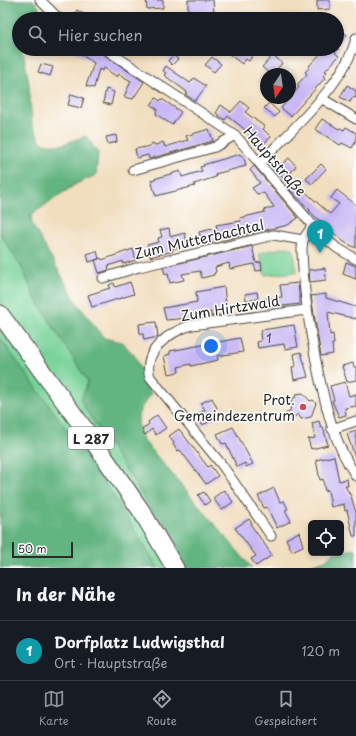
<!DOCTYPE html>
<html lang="de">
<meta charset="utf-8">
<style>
:root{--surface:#171b24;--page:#20242c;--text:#f1f3f6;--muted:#9ea1a6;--line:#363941;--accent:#8c9099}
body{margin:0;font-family:"Playpen Sans",sans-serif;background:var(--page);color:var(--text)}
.controls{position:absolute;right:12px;bottom:12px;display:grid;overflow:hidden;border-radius:6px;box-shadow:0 2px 6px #0003}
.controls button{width:36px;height:36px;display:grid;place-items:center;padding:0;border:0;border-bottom:1px solid var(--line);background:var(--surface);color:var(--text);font:20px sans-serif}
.compass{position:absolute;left:260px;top:68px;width:36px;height:36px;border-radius:50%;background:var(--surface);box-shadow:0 2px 6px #0003;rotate:193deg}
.scale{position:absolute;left:12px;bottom:10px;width:61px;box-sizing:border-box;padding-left:4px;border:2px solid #2b2b2b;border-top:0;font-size:11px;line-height:14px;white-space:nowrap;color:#2b2b2b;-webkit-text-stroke:3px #fff;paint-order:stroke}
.you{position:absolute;left:211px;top:346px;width:14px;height:14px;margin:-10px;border:3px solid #fff;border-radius:50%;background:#1a73e8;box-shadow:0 0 0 6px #1a73e833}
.badge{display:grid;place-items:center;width:26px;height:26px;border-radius:50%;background:var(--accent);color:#fff;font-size:13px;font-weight:700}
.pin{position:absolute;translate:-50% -33px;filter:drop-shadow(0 1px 2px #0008)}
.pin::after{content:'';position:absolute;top:21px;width:14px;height:12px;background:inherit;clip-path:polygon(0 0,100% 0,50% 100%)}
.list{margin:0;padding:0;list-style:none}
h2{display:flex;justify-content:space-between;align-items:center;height:52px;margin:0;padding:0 16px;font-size:17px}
h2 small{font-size:13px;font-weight:400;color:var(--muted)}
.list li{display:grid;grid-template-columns:26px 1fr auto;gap:12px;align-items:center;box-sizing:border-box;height:60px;padding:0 16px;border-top:1px solid var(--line)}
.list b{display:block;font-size:15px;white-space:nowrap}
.list p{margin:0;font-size:13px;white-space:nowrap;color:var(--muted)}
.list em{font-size:13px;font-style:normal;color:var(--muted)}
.icon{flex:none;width:22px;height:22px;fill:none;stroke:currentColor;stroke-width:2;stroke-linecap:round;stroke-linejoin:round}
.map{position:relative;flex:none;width:356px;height:568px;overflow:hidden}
.search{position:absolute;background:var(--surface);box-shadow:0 2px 6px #0003;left:12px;right:12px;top:12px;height:44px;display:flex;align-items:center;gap:10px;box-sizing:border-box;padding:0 14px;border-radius:22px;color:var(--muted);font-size:15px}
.sheet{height:112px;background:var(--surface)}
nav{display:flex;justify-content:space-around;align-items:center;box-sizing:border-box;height:56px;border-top:1px solid var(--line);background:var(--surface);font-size:11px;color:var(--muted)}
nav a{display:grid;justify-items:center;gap:2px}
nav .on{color:var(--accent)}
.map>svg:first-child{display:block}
</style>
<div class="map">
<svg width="356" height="568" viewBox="0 0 356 568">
<rect width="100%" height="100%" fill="#fff"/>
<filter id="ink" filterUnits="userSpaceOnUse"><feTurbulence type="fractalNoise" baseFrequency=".025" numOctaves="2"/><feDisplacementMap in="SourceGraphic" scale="8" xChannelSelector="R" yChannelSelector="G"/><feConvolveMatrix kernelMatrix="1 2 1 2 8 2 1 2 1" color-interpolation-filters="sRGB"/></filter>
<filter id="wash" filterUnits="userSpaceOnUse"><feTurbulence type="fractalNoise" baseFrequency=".012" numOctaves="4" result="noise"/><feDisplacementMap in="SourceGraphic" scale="16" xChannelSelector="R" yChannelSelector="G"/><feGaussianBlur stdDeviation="0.9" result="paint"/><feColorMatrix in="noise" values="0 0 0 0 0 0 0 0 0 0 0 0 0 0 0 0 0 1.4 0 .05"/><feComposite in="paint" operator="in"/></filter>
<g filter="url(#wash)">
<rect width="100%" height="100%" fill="#f1debf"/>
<g fill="#78d298" stroke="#527e62">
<path d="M 0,233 L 23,270 L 34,296 L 88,382 L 81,400 L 86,410 L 169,535 L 187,568 L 158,568 L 104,481 L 0,338 Z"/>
<path d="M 287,247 L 293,249 L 297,272 L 265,275 L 259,253 Z"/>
</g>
<g fill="#62b480" stroke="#467056">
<path d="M 0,0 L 33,0 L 39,7 L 37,19 L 19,19 L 19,49 L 23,49 L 29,84 L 32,125 L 42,143 L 60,145 L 86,136 L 98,153 L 96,175 L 76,184 L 31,215 L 32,224 L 77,303 L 104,338 L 122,342 L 135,356 L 151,394 C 136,414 135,416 143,440 L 252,568 L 187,568 L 169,535 L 86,410 L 81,400 L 88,382 L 34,296 L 23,270 L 0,233 Z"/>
<path d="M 0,338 L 104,481 L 158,568 L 0,568 Z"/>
<path d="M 356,549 L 356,568 L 301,568 L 325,560 L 333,553 Z"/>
</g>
<g id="blocks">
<g fill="#c8b7f4">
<path d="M 146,0 L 163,0 L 163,8 L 147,9 Z"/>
<path d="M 188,0 L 213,0 L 214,13 L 188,13 Z"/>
<path d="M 317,0 L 330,0 L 330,9 L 317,10 Z"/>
<path d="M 77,10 L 92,19 L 71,19 Z"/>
<path d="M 337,26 L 347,35 L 337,46 Z"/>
<path d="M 72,49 L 96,49 L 144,82 L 133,99 L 124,97 L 131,81 L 119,74 L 117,77 L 104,68 L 102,71 L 99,69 L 94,88 L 86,86 L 94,63 Z"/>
<path d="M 233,49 L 243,49 L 252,56 L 249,61 L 246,59 L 242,64 L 229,54 Z"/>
<path d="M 325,49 L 339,49 L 335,53 L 339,56 L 325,71 L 327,72 L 323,76 L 325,78 L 291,116 L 281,108 L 299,87 L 297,85 L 307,74 L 305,72 L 310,67 L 309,66 Z"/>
<path d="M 173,55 L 178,59 L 172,65 L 168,61 Z"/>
<path d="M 273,55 L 282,63 L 273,74 L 270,74 L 262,67 Z"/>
<path d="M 212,57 L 221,64 L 214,72 L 205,65 Z"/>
<path d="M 41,64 L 53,67 L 50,76 L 38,72 Z"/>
<path d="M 166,66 L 190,83 L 194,78 L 206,86 L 195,101 L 186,95 L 187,92 L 164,75 L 166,73 L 163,71 Z"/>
<path d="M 347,85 L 356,91 L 356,98 L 353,97 L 350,102 L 340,97 Z"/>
<path d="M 106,89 L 114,92 L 111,105 L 103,103 Z"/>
<path d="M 71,94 L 84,98 L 81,108 L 68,105 Z"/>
<path d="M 156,98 L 160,101 L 162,99 L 181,112 L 172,125 L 156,114 L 157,109 L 151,105 Z"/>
<path d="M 241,101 L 249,108 L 245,112 L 265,127 L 263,129 L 271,137 L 261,146 L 248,132 L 228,116 L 225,120 L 216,113 L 221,105 L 231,112 L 230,113 Z"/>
<path d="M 269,103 L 279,112 L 275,117 L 264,108 Z"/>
<path d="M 322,119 L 339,129 L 340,128 L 344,130 L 346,127 L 356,133 L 356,141 L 352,148 L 342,143 L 340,145 L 315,129 Z"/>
<path d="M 209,129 L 213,141 L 149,159 L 148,155 L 137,158 L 135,149 L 151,146 L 152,143 L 156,145 L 163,142 L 165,147 L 188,140 L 186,136 Z"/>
<path d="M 116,135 L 117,142 L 108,144 L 106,137 Z"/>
<path d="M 240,154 L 244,158 L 246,166 L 215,174 L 216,177 L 194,184 L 195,186 L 156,196 L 151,180 L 180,171 L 182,177 L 202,171 L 200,167 L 204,166 L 203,165 Z"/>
<path d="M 289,158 L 296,166 L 285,180 L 275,170 Z"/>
<path d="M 321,164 L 326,169 L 312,184 L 306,179 Z"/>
<path d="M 254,166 L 298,218 L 288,225 L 203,245 L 199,232 L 217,228 L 216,225 L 241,221 L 240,218 L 265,212 L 264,210 L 274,207 L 264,193 L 257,194 L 252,188 L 260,183 L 250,170 Z"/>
<path d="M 293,181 L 330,214 L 339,204 L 331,198 L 337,190 L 356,205 L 356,248 L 344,242 L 309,211 L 310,210 L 286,186 Z"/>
<path d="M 169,228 L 170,235 L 173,236 L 185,233 L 187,245 L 172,249 L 173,251 L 150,257 L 147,245 L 159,242 L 158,238 L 162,237 L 160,230 Z"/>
<path d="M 252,246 L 256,263 L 261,262 L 262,270 L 256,271 L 254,264 L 230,269 L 229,263 L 215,267 L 216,272 L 214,273 L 214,275 L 202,278 L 200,271 L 182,274 L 184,280 L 170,283 L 168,273 L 165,274 L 163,267 Z"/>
<path d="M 133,249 L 136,260 L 123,264 L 123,261 L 108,266 L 109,270 L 99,273 L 95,260 L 101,258 L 102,260 Z"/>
<path d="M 97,251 L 99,259 L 89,262 L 87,254 Z"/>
<path d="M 346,262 L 356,266 L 356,279 L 343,274 Z"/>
<path d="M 325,268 L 326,280 L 310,282 L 309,270 Z"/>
<path d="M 130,282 L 134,294 L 92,307 L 88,295 L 110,288 L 109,285 L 114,283 L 115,287 Z"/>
<path d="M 298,283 L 300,304 L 265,308 L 264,299 L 282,297 L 280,285 Z"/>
<path d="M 224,287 L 227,314 L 211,316 L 211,312 L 198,314 L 199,317 L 166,320 L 163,308 L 197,302 L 196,292 Z"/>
<path d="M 257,292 L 258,299 L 246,300 L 245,294 Z"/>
<path d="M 326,294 L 326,298 L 356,307 L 356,319 L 328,312 L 330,335 L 333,334 L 334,344 L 332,344 L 333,354 L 321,356 L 311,296 Z"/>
<path d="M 156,322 L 158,337 L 144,340 L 143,334 L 140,334 L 139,324 Z"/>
<path d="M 294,325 L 298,347 L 285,349 L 284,344 L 258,348 L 257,342 L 261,341 L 260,334 L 262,330 Z"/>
<path d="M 240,338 L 243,352 L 217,356 L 218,360 L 191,366 L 191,364 L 178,367 L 179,372 L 168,374 L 164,356 L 170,354 L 170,351 Z"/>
<path d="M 301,352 L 308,377 L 294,380 L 292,367 L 296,366 L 294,354 Z"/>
<path d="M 353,363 L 354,367 L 356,367 L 356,380 L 347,382 L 342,366 Z"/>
<path d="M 345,382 L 349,396 L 356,394 L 356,406 L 345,408 L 346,415 L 339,417 L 332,401 L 334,400 L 330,386 Z"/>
<path d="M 303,393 L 310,401 L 313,400 L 316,403 L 311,417 L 301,419 L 298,414 L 291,420 L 285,414 L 290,411 L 292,398 L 295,398 L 296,394 Z"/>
<path d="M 212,398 L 217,408 L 213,410 L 217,418 L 202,425 L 196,415 L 205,410 L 201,403 Z"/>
<path d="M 157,415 L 166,428 L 156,435 L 152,429 L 145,435 L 142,430 L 149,424 L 148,422 Z"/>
<path d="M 319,421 L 321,428 L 323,427 L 328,445 L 311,449 L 308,439 L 315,438 L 312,423 Z"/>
<path d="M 233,427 L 253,464 L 246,467 L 245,463 L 237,467 L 226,443 L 222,444 L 217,434 Z"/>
<path d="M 179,429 L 208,467 L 210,465 L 218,476 L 206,484 L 180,450 L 177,451 L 173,444 L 174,443 L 169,436 Z"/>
<path d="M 356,431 L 356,457 L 355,457 L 347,434 Z"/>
<path d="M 334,456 L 339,481 L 347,479 L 348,486 L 345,486 L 351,496 L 356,513 L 356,536 L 353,536 L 347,510 L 345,511 L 344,504 L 331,507 L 328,490 L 325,491 L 323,479 L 320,480 L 316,460 Z"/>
<path d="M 274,488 L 280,502 L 284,501 L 288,509 L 285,510 L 291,521 L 277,528 L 267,507 L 264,508 L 258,496 Z"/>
<path d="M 224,490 L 233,502 L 222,510 L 213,498 Z"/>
<path d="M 204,492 L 210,501 L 205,505 L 198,495 Z"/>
<path d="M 249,519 L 252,524 L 251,525 L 272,555 L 256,566 L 251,559 L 256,556 L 235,528 Z"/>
<path d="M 299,532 L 303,546 L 292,551 L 286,539 Z"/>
</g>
</g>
</g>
<g filter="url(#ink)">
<use href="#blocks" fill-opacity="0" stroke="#494641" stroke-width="1"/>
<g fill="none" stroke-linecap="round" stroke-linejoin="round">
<defs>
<g id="street">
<path d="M 40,0 L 59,19"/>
<path d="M 105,49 L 235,135 L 321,235 L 337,248 L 356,259"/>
<path d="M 321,98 L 356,119"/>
<path d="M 260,163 C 291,130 346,83 356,38"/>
<path d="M 133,170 L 215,147 L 235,135"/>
<path d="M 312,226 L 303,240 L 302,248 C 303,291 310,333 319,376 C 327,411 335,445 356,476"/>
<path d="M 103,278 L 139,267 L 274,235 L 303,240"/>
<path d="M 332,429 L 356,421"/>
<path d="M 271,536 L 222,465 L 150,377 C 142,351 169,332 192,325 L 306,310"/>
</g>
<path id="highway" d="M 0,314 L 91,438 L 142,512 L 175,568"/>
</defs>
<use href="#street" stroke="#494641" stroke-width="11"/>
<use href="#highway" stroke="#494641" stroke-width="19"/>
<use href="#street" stroke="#fff" stroke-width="9"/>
<use href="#highway" stroke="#fff" stroke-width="17"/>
</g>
</g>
<circle fill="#d1495b" stroke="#fff" stroke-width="1.5" cx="303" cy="407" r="4"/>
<g text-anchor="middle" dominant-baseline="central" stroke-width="3" stroke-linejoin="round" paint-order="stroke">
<g font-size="12" fill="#524e5d">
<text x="269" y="338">1</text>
</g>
<rect fill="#fff" stroke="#6b6b6b" stroke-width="1" x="68" y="427" width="46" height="22" rx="3"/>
<g font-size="13" font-weight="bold" fill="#2b2b2b">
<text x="91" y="438">L 287</text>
</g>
<g font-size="14" fill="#2b2b2b" stroke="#fff">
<text transform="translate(275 161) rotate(49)">Hauptstraße</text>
<text transform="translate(199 239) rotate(-13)">Zum Mutterbachtal</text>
<text transform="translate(230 308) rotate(-9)">Zum Hirtzwald</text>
</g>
<g font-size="14" fill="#2b2b2b" stroke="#fff" text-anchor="end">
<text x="295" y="399">Prot.<tspan x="295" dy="16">Gemeindezentrum</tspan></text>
</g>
</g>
</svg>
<div class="controls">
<button><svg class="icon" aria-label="locate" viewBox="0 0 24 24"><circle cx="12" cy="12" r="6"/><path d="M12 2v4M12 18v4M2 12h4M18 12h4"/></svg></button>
</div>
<svg class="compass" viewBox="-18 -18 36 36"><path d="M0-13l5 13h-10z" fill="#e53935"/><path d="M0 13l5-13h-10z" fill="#9ea1a6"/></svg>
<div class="scale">50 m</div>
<div class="you"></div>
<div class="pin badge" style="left:320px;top:253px;background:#0f9aa8">1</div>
<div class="search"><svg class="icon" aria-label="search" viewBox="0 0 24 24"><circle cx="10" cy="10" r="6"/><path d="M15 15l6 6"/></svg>Hier suchen</div>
</div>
<section class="sheet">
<h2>In der Nähe<small></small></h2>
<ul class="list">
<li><span class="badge" style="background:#0f9aa8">1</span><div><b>Dorfplatz Ludwigsthal</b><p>Ort · Hauptstraße</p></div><em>120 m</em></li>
</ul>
</section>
<nav>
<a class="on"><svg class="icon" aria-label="map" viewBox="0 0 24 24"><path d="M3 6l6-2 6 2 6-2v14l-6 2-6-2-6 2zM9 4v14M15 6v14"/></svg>Karte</a>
<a><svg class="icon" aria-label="directions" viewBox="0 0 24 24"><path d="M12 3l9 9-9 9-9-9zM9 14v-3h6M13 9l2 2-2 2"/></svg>Route</a>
<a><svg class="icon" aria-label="saved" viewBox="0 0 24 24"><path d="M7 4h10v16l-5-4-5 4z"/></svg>Gespeichert</a>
</nav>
